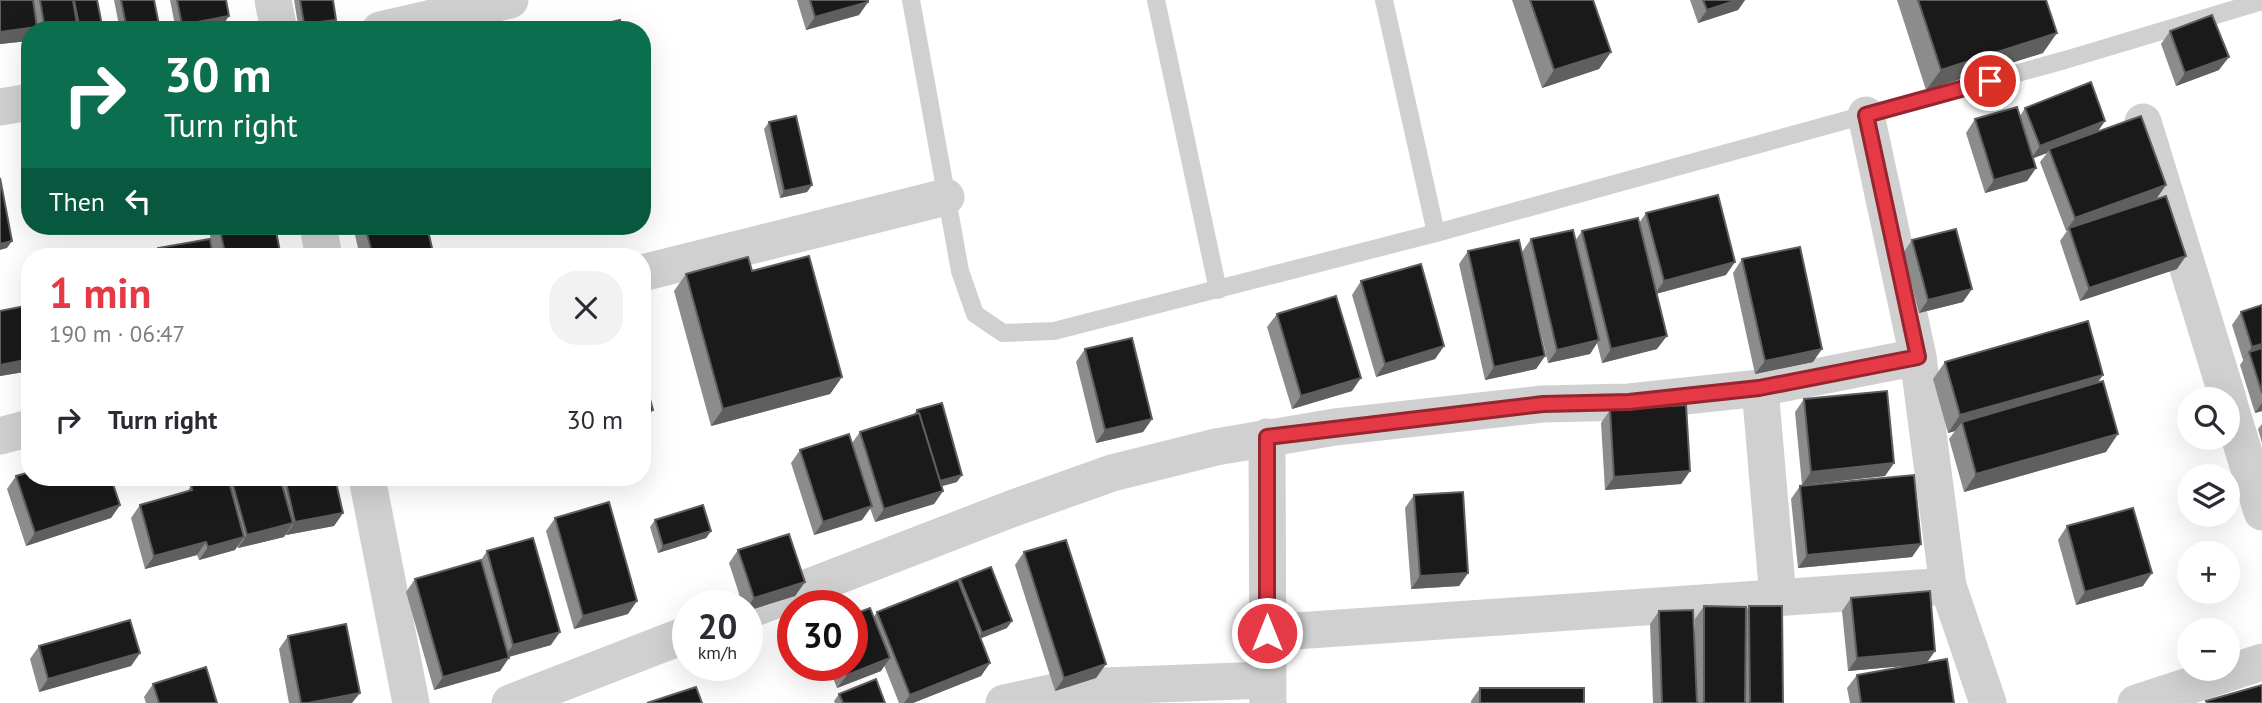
<!DOCTYPE html>
<html lang="en">
<head>
<meta charset="utf-8">
<style>
	body { margin:0; font-family:"PT Sans",sans-serif; background:#f2f2f3; color:#2b2b33; height:100vh; display:flex; flex-direction:column; font-size:26px; white-space:nowrap }
	* { box-sizing:border-box; margin:0 }
	p { font-size:23px; color:#7c7c81 }
	.icon { flex:none; width:38px; height:38px; fill:none; stroke:currentColor; stroke-width:2; stroke-linecap:round; stroke-linejoin:round }
	.map { position:relative; flex:1; overflow:hidden }
	.drawer { position:absolute; left:21px; top:248px; width:630px; height:238px; display:flex; flex-direction:column; background:#fff; border-radius:28px; box-shadow:0 7px 28px #0002 }
	.drawer>* { flex:none }
	.guide { position:absolute; left:21px; top:21px; width:630px; height:214px; border-radius:28px; box-shadow:0 7px 28px #0002; background:#0b6e4f; color:#fff; overflow:hidden }
	.tools { position:absolute; left:2177px; top:387px; display:grid; gap:14px }
	.tools a { display:grid; place-items:center; width:63px; height:63px; border-radius:50%; background:#fff; box-shadow:0 7px 28px #0002; font-size:35px }
	.speed { position:absolute; left:672px; top:590px; display:flex; gap:14px; font-size:35px; font-weight:700; text-align:center }
	.speed>* { display:grid; place-content:center; width:91px; height:91px; border-radius:50%; background:#fff; box-shadow:0 7px 28px #0002; line-height:1 }
	.speed small { font-size:18px; font-weight:400 }
	.speed .limit { border:10px solid #d22; background:#fff; color:#111 }
	.pin { position:absolute; display:grid; place-items:center; width:60px; height:60px; color:#fff; margin:-30px; border:4px solid #fff; border-radius:50%; box-shadow:0 2px 7px #0007 }
	.me { position:absolute; width:77px; margin:-38px; rotate:0deg; stroke-linejoin:round; filter:drop-shadow(0 0 5px #0008) }
	.turn { display:flex; align-items:center; gap:24px; height:147px; padding:0 28px; font-size:32px }
	.turn .icon { width:91px; height:91px; stroke-width:2.5 }
	.turn b { display:block; font-size:49px; line-height:60px }
	.then { display:flex; align-items:center; height:66px; padding:0 28px; background:#0003; gap:14px; font-size:26px }
	.round { display:grid; place-items:center; flex:none; width:74px; height:74px; border-radius:28px; background:#f2f2f3 }
	.overview { display:flex; align-items:center; justify-content:space-between; height:119px; padding:0 28px }
	h1 { font-size:42px; font-weight:800; line-height:52px; color:#e63946 }
	ul { padding:0; list-style:none }
	li { display:flex; align-items:center; gap:21px; height:105px; padding:0 28px }
	li div { flex:1 }
	li b { display:block; font-size:26px }
	li em { font-style:normal }
	.map>svg:first-child { display:block }
	.lines { fill:none; stroke-linecap:round; stroke-linejoin:round }
	.service { stroke:#d0d0d0; stroke-width:18 }
	.minor { stroke:#d0d0d0; stroke-width:37 }
	.wall { fill:#8c8c8c }
	.shaded-wall { fill:#5f5f5f }
	.building { fill:#1a1a1a; stroke:#5f5f5f; stroke-width:2 }
	.route-casing { stroke:#96252e; stroke-width:18 }
	.route { stroke:#e63946; stroke-width:12 }
</style>
</head>
<body>
<div class="map">
<svg width="2262" height="703" viewBox="0 0 2262 703">
	<rect width="100%" height="100%" fill="#fff"/>
	<g class="lines">
		<!-- service -->
		<g class="service">
			<polyline points="911,0 960,271 975,314 1003,333 1054,331 1436,233 2065,60 2262,1"/>
			<polyline points="1156,0 1218,290"/>
			<polyline points="1384,0 1436,233"/>
		</g>
		<!-- minor -->
		<g class="minor">
			<polyline points="273,0 279,30"/>
			<polyline points="380,30 510,0"/>
			<polyline points="0,107 30,102"/>
			<polyline points="1866,115 1918,357 1948,586 1988,703"/>
			<polyline points="2143,122 2228,399"/>
			<polyline points="318,226 324,257"/>
			<polyline points="642,273 946,197"/>
			<polyline points="1760,388 1778,598"/>
			<polyline points="2228,400 2262,512"/>
			<polyline points="0,436 30,428"/>
			<polyline points="1267,437 1268,703"/>
			<polyline points="367,478 411,703"/>
			<polyline points="747,611 1011,509 1112,473 1216,447 1335,427 1543,404 1629,402 1760,388 1918,357"/>
			<polyline points="1267,633 1948,586"/>
			<polyline points="510,703 688,634"/>
			<polyline points="1004,703 1077,687 1267,680"/>
			<polyline points="2136,703 2262,662"/>
		</g>
	</g>
	<!-- wall -->
	<g class="wall">
		<polygon points="0,0 97,0 103,30 30,30 28,41 0,44"/>
		<polygon points="114,0 154,0 160,30 120,30"/>
		<polygon points="170,0 226,0 229,16 224,23 189,30 176,30"/>
		<polygon points="294,0 333,0 331,27 309,30 299,30"/>
		<polygon points="797,0 868,0 868,2 859,15 806,30"/>
		<polygon points="1512,0 1593,0 1611,52 1599,69 1542,88"/>
		<polygon points="1690,0 1745,0 1738,10 1698,23"/>
		<polygon points="1897,0 2046,0 2043,53 1926,90"/>
		<polygon points="2170,31 2219,70 2176,86 2161,44"/>
		<polygon points="2025,108 2105,121 2097,132 2157,198 2122,211 2177,269 2080,301 2060,241 2067,231 2066,231 2040,162 2047,153 2033,158 2036,168 2027,181 1985,193 1966,133 1975,119 2020,116"/>
		<polygon points="769,122 812,185 807,192 780,198 764,129"/>
		<polygon points="1646,213 1726,275 1656,294 1657,349 1602,363 1597,343 1590,354 1548,363 1522,252 1531,239 1575,241 1582,231 1639,223"/>
		<polygon points="212,226 275,226 281,257 214,257 209,230"/>
		<polygon points="353,226 427,226 434,257 360,257"/>
		<polygon points="1912,240 1963,302 1919,313 1903,253"/>
		<polygon points="158,248 213,257 126,257 127,256 154,253"/>
		<polygon points="1468,251 1545,356 1536,369 1485,380 1459,264"/>
		<polygon points="1742,259 1813,362 1755,374 1733,273"/>
		<polygon points="686,274 842,377 830,394 711,426 674,291"/>
		<polygon points="30,276 30,371 0,376 29,305 24,283"/>
		<polygon points="1361,281 1444,346 1435,359 1376,377 1352,295"/>
		<polygon points="2262,305 2262,411 2255,413 2240,365 2244,359 2243,360 2232,325 2241,312"/>
		<polygon points="1277,314 1352,391 1292,409 1267,327"/>
		<polygon points="1085,349 1152,419 1143,432 1096,443 1076,362"/>
		<polygon points="1945,362 2098,383 2106,452 1964,492 1949,439 1955,431 1948,433 1933,379"/>
		<polygon points="1804,399 1894,463 1885,476 1802,485 1795,412"/>
		<polygon points="917,410 957,482 942,486 943,491 934,504 875,522 870,508 862,520 814,535 791,463 800,450 852,443 860,432 914,414"/>
		<polygon points="1610,410 1690,471 1681,484 1605,490 1601,423"/>
		<polygon points="2262,424 2262,443 2258,429"/>
		<polygon points="16,476 120,505 111,518 26,546 7,489"/>
		<polygon points="220,478 335,478 343,513 334,526 286,535 285,534 284,537 238,548 237,546 235,550 199,560 197,555 145,569 131,518 140,505 187,492 191,486"/>
		<polygon points="1800,486 1921,544 1912,557 1798,568 1791,499"/>
		<polygon points="1414,495 1468,573 1459,586 1411,589 1405,508"/>
		<polygon points="555,518 628,614 574,629 546,531"/>
		<polygon points="655,520 711,531 706,538 658,553 650,527"/>
		<polygon points="2067,526 2143,586 2076,605 2058,540"/>
		<polygon points="738,550 805,582 795,596 747,611 747,606 743,606 729,563"/>
		<polygon points="487,551 551,645 509,657 500,671 434,690 406,592 415,579 481,560"/>
		<polygon points="1024,552 1106,664 1096,678 1055,691 1015,565"/>
		<polygon points="960,579 1007,628 980,638 990,663 981,676 913,703 899,703 884,665 881,671 837,688 828,665 852,665 873,618 877,612 958,582"/>
		<polygon points="1851,598 1927,663 1954,703 1850,703 1847,688 1857,675 1914,665 1848,671 1842,611"/>
		<polygon points="1704,606 1746,611 1749,606 1783,703 1653,703 1650,624 1659,611 1695,649 1695,619"/>
		<polygon points="288,636 352,703 289,703 279,649"/>
		<polygon points="39,646 140,653 131,666 39,692 30,659"/>
		<polygon points="153,684 217,703 146,703 144,697"/>
		<polygon points="1480,688 1584,703 1471,703 1471,701"/>
		<polygon points="839,694 885,703 835,703 834,701"/>
	</g>
	<!-- shaded-wall -->
	<g class="shaded-wall">
		<polygon points="1737,0 1745,0 1738,10 1698,23 1707,10"/>
		<polygon points="868,2 859,15 806,30 815,17"/>
		<polygon points="229,16 224,23 189,30 179,30 182,25"/>
		<polygon points="336,20 331,27 300,30 304,24"/>
		<polygon points="37,27 35,30 30,30 30,38 28,41 0,44 0,32"/>
		<polygon points="2057,33 2043,53 1926,90 1941,70"/>
		<polygon points="1611,52 1599,69 1542,88 1554,70"/>
		<polygon points="2229,57 2219,70 2176,86 2185,73"/>
		<polygon points="2105,121 2096,134 2049,149 2047,153 2031,159 2040,146"/>
		<polygon points="2036,168 2027,181 1985,193 1994,180"/>
		<polygon points="812,185 807,192 780,198 784,191"/>
		<polygon points="2166,185 2157,198 2069,230 2069,228 2066,231 2075,218"/>
		<polygon points="12,241 7,248 0,250 0,244"/>
		<polygon points="2186,256 2177,269 2080,301 2089,288"/>
		<polygon points="1735,262 1726,275 1655,294 1664,281"/>
		<polygon points="1972,289 1963,302 1919,313 1928,300"/>
		<polygon points="1667,336 1657,349 1602,363 1611,349"/>
		<polygon points="1599,340 1590,354 1548,363 1557,350"/>
		<polygon points="2262,344 2262,354 2249,352 2244,359 2243,360 2252,347"/>
		<polygon points="1444,346 1435,359 1376,377 1385,364"/>
		<polygon points="1822,349 1813,362 1755,374 1765,361"/>
		<polygon points="1545,356 1536,369 1485,380 1494,367"/>
		<polygon points="30,359 30,371 0,376 0,365"/>
		<polygon points="2103,375 2091,392 1962,422 1955,431 1948,433 1960,415"/>
		<polygon points="842,377 830,394 711,426 723,409"/>
		<polygon points="1361,378 1352,391 1292,409 1301,396"/>
		<polygon points="2262,403 2262,411 2255,413"/>
		<polygon points="653,410 642,424 642,412"/>
		<polygon points="1152,419 1143,432 1096,443 1105,430"/>
		<polygon points="2118,434 2106,452 1964,492 1976,474"/>
		<polygon points="1894,463 1885,476 1802,485 1811,472"/>
		<polygon points="1690,471 1681,484 1605,490 1614,477"/>
		<polygon points="962,475 957,482 931,489 936,482"/>
		<polygon points="943,491 934,504 875,522 884,509"/>
		<polygon points="120,505 111,518 26,546 35,533"/>
		<polygon points="872,506 862,520 814,535 823,522"/>
		<polygon points="343,513 334,526 286,535 295,522"/>
		<polygon points="293,523 284,537 238,548 247,535"/>
		<polygon points="711,531 706,538 658,553 663,546"/>
		<polygon points="244,537 235,550 199,560 208,547"/>
		<polygon points="206,542 197,555 145,569 154,556"/>
		<polygon points="1921,544 1912,557 1798,568 1807,555"/>
		<polygon points="1468,573 1459,586 1411,589 1420,576"/>
		<polygon points="2152,573 2143,586 2076,605 2085,592"/>
		<polygon points="805,582 795,596 747,611 747,608 754,598"/>
		<polygon points="637,601 628,614 574,629 583,616"/>
		<polygon points="1012,621 1007,628 977,640 982,633"/>
		<polygon points="560,632 551,645 504,658 513,645"/>
		<polygon points="1935,651 1926,664 1848,671 1857,658"/>
		<polygon points="140,653 131,666 39,692 48,679"/>
		<polygon points="509,658 500,671 434,690 443,677"/>
		<polygon points="890,658 881,671 837,688 847,675"/>
		<polygon points="990,663 981,676 913,703 904,703 910,695"/>
		<polygon points="1106,664 1096,678 1055,691 1064,678"/>
		<polygon points="360,693 352,703 308,703"/>
	</g>
	<!-- building -->
	<g class="building">
		<polygon points="0,0 33,0 37,27 0,32"/>
		<polygon points="40,0 73,0 78,30 45,30"/>
		<polygon points="74,0 97,0 103,30 80,30"/>
		<polygon points="121,0 154,0 160,30 127,30"/>
		<polygon points="177,0 226,0 229,16 182,25"/>
		<polygon points="300,0 333,0 336,20 304,24"/>
		<polygon points="810,0 868,0 868,2 815,17"/>
		<polygon points="1530,0 1593,0 1611,52 1554,70"/>
		<polygon points="1703,0 1737,0 1707,10"/>
		<polygon points="1918,0 2046,0 2057,33 1941,70"/>
		<polygon points="2212,15 2229,57 2185,73 2170,31"/>
		<polygon points="620,20 622,30 578,30"/>
		<polygon points="2091,82 2105,121 2040,146 2025,108"/>
		<polygon points="2017,107 2036,168 1994,180 1975,119"/>
		<polygon points="796,116 812,185 784,191 769,122"/>
		<polygon points="2141,116 2166,185 2075,218 2049,149"/>
		<polygon points="0,178 12,241 0,244"/>
		<polygon points="1718,195 1735,262 1664,281 1646,213"/>
		<polygon points="2166,196 2186,256 2089,288 2069,228"/>
		<polygon points="1638,218 1667,336 1611,349 1582,231"/>
		<polygon points="219,226 275,226 281,257 226,257"/>
		<polygon points="365,226 427,226 434,257 373,257"/>
		<polygon points="1956,229 1972,289 1928,300 1912,240"/>
		<polygon points="1573,230 1599,340 1557,350 1531,239"/>
		<polygon points="210,239 213,257 159,257 158,248"/>
		<polygon points="1519,240 1545,356 1494,367 1468,251"/>
		<polygon points="1800,247 1822,349 1765,361 1742,259"/>
		<polygon points="154,251 155,257 127,257 127,256"/>
		<polygon points="809,256 842,377 723,409 686,274 748,257 752,271"/>
		<polygon points="1421,264 1444,346 1385,364 1361,281"/>
		<polygon points="1336,296 1361,378 1301,396 1277,314"/>
		<polygon points="30,305 30,359 0,365 0,311"/>
		<polygon points="2262,305 2262,344 2252,347 2241,312"/>
		<polygon points="2088,321 2103,375 1960,415 1945,362"/>
		<polygon points="1132,338 1152,419 1105,430 1085,349"/>
		<polygon points="2262,348 2262,393 2249,352"/>
		<polygon points="642,370 653,410 642,412"/>
		<polygon points="2103,381 2118,434 1976,474 1962,422"/>
		<polygon points="1887,391 1894,463 1811,472 1804,399"/>
		<polygon points="942,403 962,475 940,481 919,413 917,413 917,410"/>
		<polygon points="1686,405 1690,471 1614,477 1610,410"/>
		<polygon points="919,413 943,491 884,509 860,432"/>
		<polygon points="849,434 872,506 823,522 800,450"/>
		<polygon points="30,472 30,478 111,478 120,505 35,533 16,476"/>
		<polygon points="1914,475 1921,544 1807,555 1800,486"/>
		<polygon points="220,478 228,478 244,537 208,547 206,542 154,556 140,505 192,490 191,486"/>
		<polygon points="231,478 280,478 293,523 247,535"/>
		<polygon points="285,478 335,478 343,513 295,522"/>
		<polygon points="1463,492 1468,573 1420,576 1414,495"/>
		<polygon points="609,502 637,601 583,616 555,518"/>
		<polygon points="703,505 711,531 663,546 655,520"/>
		<polygon points="2133,508 2152,573 2085,592 2067,526"/>
		<polygon points="789,534 805,582 754,598 738,550"/>
		<polygon points="533,538 560,632 513,645 487,551"/>
		<polygon points="1066,540 1106,664 1064,678 1024,552"/>
		<polygon points="481,560 509,658 443,677 415,579"/>
		<polygon points="991,567 1012,621 982,633 960,579"/>
		<polygon points="958,580 990,663 910,695 877,612"/>
		<polygon points="1930,591 1935,651 1857,658 1851,598"/>
		<polygon points="1704,606 1746,607 1745,703 1704,703"/>
		<polygon points="1749,606 1782,606 1783,703 1750,703"/>
		<polygon points="870,608 890,658 847,675 843,665 852,665 852,615"/>
		<polygon points="1693,610 1697,703 1662,703 1659,611"/>
		<polygon points="130,620 140,653 48,679 39,646"/>
		<polygon points="346,624 360,693 308,703 301,703 288,636"/>
		<polygon points="1947,659 1954,703 1861,703 1857,675"/>
		<polygon points="206,667 217,703 159,703 153,684"/>
		<polygon points="876,679 885,703 843,703 839,694"/>
		<polygon points="2262,685 2262,703 2207,703 2206,701"/>
		<polygon points="696,687 702,703 647,703"/>
		<rect x="1480" y="688" width="104" height="15"/>
	</g>
	<g class="lines">
		<!-- route casing -->
		<g class="route-casing">
			<polyline id="route" points="1267,633 1267,437 1543,404 1629,402 1759,388 1918,357 1866,115 1990,81"/>
		</g>
		<!-- route -->
		<use href="#route" class="route"/>
	</g>
</svg>
<div class="tools">
<a><svg class="icon" aria-label="search" viewBox="0 0 24 24"><circle cx="10" cy="10" r="6"/><path d="M15 15l6 6"/></svg></a>
<a><svg class="icon" aria-label="layers" viewBox="0 0 24 24"><path d="M12 4l9 5-9 5-9-5zM3 14l9 5 9-5"/></svg></a>
<a>+</a>
<a>−</a>
</div>
<div class="speed"><div>20<small>km/h</small></div><div class="limit">30</div></div>
<div class="pin" style="left:1990px;top:81px;background:#d93025"><svg class="icon" aria-label="arrive" viewBox="0 0 24 24"><path d="M6 21V4h12l-3 4 3 4H6"/></svg></div>
<svg class="me" style="left:1267px;top:633px" viewBox="-20 -20 40 40"><circle r="17" fill="#e63946" stroke="#fff" stroke-width="3"/><path d="M0-11L8 9 0 5-8 9z" fill="#fff"/></svg>
<div class="guide">
<div class="turn"><svg class="icon" aria-label="right" viewBox="0 0 24 24"><path d="M7 20v-9h11M14 6l5 5-5 5"/></svg><div><b>30 m</b>Turn right</div></div>
<div class="then">Then<svg class="icon" aria-label="left" viewBox="0 0 24 24"><path d="M17 20v-9H6M10 6l-5 5 5 5"/></svg></div>
</div>
<section class="drawer">
<div class="overview"><div><h1>1 min</h1><p>190 m · 06:47</p></div><a class="round"><svg class="icon" aria-label="close" viewBox="0 0 24 24"><path d="M6 6l12 12M18 6L6 18"/></svg></a></div>
<ul>
<li><svg class="icon" aria-label="right" viewBox="0 0 24 24"><path d="M7 20v-9h11M14 6l5 5-5 5"/></svg><div><b>Turn right</b></div><em>30 m</em></li>
</ul>
</section>
</div>
</body>
</html>
